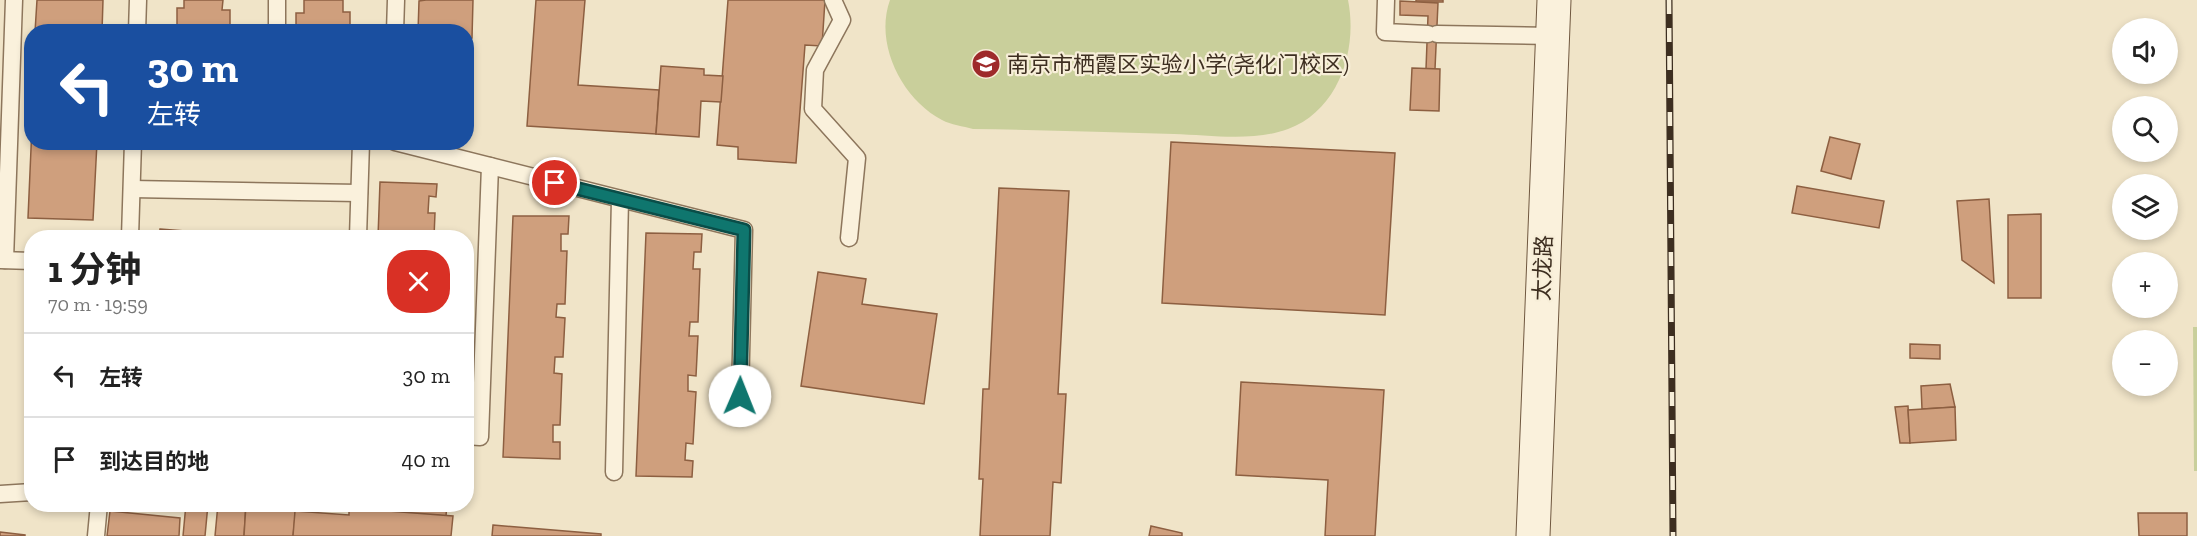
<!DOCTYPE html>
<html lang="zh">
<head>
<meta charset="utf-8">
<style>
	body { margin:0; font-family:"Zilla Slab","Noto Sans SC",serif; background:#f2f2f2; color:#222; height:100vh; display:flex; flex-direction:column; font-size:22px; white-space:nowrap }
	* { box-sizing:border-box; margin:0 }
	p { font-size:20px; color:#767676 }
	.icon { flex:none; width:33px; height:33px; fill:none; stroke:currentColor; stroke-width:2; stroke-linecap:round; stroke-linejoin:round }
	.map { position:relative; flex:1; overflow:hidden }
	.details { position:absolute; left:24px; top:230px; width:450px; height:282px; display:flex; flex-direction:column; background:#fff; border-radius:24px; box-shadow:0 3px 9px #0003 }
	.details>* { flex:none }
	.hud { position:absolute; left:24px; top:24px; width:450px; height:126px; border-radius:24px; box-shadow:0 3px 9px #0003; background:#1a4fa0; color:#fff; overflow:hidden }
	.buttons { position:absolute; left:2112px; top:18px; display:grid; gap:12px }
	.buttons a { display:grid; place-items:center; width:66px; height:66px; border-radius:50%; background:#fff; box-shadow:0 3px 9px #0003; font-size:30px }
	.pin { position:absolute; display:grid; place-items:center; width:51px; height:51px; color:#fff; margin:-26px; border:3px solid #fff; border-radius:50%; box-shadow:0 2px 6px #0007 }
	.me { position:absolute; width:66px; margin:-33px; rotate:1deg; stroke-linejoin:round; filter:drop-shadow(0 0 4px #0008) }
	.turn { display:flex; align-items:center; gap:21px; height:126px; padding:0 24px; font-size:27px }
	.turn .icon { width:78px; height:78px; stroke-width:2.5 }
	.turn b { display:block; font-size:42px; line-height:51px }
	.round { display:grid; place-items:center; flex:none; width:63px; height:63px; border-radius:24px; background:#f2f2f2 }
	.head { display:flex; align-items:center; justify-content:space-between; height:102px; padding:0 24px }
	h1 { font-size:36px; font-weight:700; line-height:45px }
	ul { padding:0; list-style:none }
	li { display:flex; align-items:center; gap:18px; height:84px; padding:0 24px; border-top:2px solid #e0e0e0 }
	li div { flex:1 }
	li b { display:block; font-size:22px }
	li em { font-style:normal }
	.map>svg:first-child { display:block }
	.green { fill:#c9cf9b }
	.building { fill:#cf9f7d; stroke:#8d5f41; stroke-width:1.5 }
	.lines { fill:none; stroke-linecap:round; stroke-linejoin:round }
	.lane-casing { stroke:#8d765c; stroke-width:19 }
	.secondary-casing { stroke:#6f573f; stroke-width:35 }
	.lane { stroke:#faf1dc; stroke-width:16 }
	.secondary { stroke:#faf1dc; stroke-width:33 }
	.rail-casing { stroke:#3d2e20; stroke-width:7 }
	.rail { stroke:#f7eed8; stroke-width:4.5; stroke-dasharray:14; stroke-linecap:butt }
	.route-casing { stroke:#0a4d48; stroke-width:15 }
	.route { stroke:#0f766e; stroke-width:10 }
	.labels { text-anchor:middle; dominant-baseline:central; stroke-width:4.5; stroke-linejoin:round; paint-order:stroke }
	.poi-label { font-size:22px; fill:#3d2e20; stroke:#f7eed8; text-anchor:start }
	.street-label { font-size:22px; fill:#3d2e20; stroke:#f7eed8 }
</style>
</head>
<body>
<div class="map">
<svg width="2197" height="536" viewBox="0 0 2197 536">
	<rect width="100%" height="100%" fill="#f0e4c8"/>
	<!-- green -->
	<g class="green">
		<path d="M890 0H1348C1358 49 1339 110 1288 129 1254 142 1209 135 1174 134 1107 132 1040 130 973 129 963 126 951 125 942 120 902 99 874 44 890 0Z"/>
		<polygon points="2193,327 2197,327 2197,471 2194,471"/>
	</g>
	<!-- building -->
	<g class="building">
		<polygon points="37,0 103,0 102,32 35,32"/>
		<polygon points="184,0 223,0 222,10 230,10 230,32 177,32 177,8 184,8"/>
		<polygon points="304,0 343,0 343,12 350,12 350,32 296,32 296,13 304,13"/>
		<polygon points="426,0 473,0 472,38 466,38 466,32 418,32 419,1"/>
		<polygon points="536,0 585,0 578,85 659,90 656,134 527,126"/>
		<polygon points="728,0 825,0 822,46 805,45 796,163 738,159 738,147 717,145"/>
		<rect x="1416" y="0" width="27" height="2"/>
		<polygon points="1400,1 1438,3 1435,69 1426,69 1428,16 1400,15"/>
		<rect x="466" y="66" width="5" height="21"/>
		<polygon points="661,66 704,69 704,75 723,76 721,102 701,101 699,137 656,134"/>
		<polygon points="1412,68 1440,69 1439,111 1410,110"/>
		<polygon points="466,99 470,99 469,117 466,117"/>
		<polygon points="32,126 32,142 97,142 93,220 28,218"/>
		<polygon points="1830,137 1860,144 1851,179 1821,171"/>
		<polygon points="1171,142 1395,153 1385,315 1162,303"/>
		<polygon points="380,182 437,184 436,197 429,196 428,213 435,213 434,237 378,237"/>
		<polygon points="1797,186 1884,201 1879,228 1792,213"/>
		<polygon points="999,188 1069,191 1058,394 1066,394 1061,483 1053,482 1050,536 980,536 983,479 979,479 983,389 989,389"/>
		<polygon points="1989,199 1994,283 1962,260 1957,201"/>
		<polygon points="2041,214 2041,298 2008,298 2008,215"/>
		<polygon points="513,216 569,216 568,234 561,234 561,251 567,251 565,304 557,304 556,317 565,318 563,357 555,357 554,373 562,374 560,425 553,425 553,442 560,442 560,459 503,457"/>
		<polygon points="160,229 264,237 159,237"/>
		<polygon points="646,233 702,234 701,252 694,252 693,269 700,269 698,322 690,322 689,336 698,336 696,376 688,375 688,391 696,392 693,444 686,443 685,460 693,461 692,477 636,476"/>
		<polygon points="818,272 866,279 862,304 937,314 924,404 801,386"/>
		<polygon points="1910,344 1940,345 1940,359 1910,358"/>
		<polygon points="1241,382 1384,390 1375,536 1325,536 1328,480 1236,475"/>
		<polygon points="1950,384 1955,407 1922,409 1921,386"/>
		<polygon points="1908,406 1910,443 1900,443 1895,407"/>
		<polygon points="1955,407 1956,440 1910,443 1908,410"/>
		<polygon points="186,504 208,504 205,536 183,536"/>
		<polygon points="218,504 246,504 244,536 215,536"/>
		<polygon points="246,504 296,508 293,536 244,536"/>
		<polygon points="361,504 447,504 446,516 360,510"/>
		<polygon points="349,508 453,516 451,536 293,536 295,511 349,515"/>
		<polygon points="110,511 180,518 179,536 107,536"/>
		<polygon points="2138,513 2187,513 2187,536 2139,536"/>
		<polygon points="493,525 601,534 601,536 492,536"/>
		<polygon points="1151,526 1182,533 1182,536 1149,536"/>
		<polygon points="0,532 25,535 25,536 0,536"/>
	</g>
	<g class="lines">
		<!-- lane casing -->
		<g class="lane-casing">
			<g id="lane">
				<polyline points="833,0 842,20 815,70 813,109 857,158 849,238"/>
				<polyline points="1386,0 1385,32 1428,34"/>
				<polyline points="137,32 138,0"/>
				<polyline points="277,32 277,0"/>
				<polyline points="395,32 396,0"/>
				<polyline points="1437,34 1552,36"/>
				<polyline points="395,142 744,230 740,396"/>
				<polyline points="132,189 359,193"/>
				<polyline points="130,237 133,142"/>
				<polyline points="358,237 361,142"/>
				<polyline points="0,260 32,261"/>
				<polyline points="5,260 14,0"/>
				<polyline points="466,436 480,437 490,166"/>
				<polyline points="614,472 620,199"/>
				<polyline points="0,494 32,492"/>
				<polyline points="96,536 99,504"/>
			</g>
		</g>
		<!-- secondary casing -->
		<g class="secondary-casing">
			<polyline id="secondary" points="1533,536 1554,0"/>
		</g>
		<!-- lane -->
		<use href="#lane" class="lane"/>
		<!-- secondary -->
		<use href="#secondary" class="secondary"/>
		<!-- rail casing -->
		<g class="rail-casing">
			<polyline id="rail" points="1669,0 1673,536"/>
		</g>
		<!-- rail -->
		<use href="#rail" class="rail"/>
	</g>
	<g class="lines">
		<!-- route casing -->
		<g class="route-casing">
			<polyline id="route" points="555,183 744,230 740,396"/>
		</g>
		<!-- route -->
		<use href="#route" class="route"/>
	</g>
	<!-- icons -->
	<defs>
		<g id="school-disc" transform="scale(1.5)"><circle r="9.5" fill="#9e2a2b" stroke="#f7eed8"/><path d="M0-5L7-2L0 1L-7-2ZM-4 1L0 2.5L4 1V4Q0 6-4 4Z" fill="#fff"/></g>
	</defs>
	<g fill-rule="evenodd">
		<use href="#school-disc" x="986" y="64"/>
	</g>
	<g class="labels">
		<!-- poi labels -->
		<g class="poi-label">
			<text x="1007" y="64">南京市栖霞区实验小学(尧化门校区)</text>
		</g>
		<!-- street labels -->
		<g class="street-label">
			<text transform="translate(1543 268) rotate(-88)">太龙路</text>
		</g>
	</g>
</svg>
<div class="buttons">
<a><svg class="icon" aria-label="sound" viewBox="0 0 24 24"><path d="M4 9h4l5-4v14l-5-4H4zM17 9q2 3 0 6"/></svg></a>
<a><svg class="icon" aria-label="search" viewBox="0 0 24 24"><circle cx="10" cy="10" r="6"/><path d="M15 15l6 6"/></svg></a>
<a><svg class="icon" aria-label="layers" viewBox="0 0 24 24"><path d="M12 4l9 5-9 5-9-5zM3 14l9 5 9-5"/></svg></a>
<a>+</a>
<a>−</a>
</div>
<div class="pin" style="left:555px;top:183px;background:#d93025"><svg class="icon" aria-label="arrive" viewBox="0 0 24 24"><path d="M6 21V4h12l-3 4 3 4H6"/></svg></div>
<svg class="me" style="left:740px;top:396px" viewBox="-20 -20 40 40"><circle r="19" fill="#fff"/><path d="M0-13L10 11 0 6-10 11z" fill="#0f766e"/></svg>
<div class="hud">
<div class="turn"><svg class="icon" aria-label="left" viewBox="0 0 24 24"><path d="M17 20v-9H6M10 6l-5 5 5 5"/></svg><div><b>30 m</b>左转</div></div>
</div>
<section class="details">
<div class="head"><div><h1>1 分钟</h1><p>70 m · 19:59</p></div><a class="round" style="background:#d93025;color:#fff"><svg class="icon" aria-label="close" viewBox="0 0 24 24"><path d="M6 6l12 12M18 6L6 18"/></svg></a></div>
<ul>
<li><svg class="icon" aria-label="left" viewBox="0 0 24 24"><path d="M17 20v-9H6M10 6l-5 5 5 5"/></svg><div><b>左转</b></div><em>30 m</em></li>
<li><svg class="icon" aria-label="arrive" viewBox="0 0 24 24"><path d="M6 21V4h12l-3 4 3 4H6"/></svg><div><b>到达目的地</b></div><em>40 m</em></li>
</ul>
</section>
</div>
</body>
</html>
